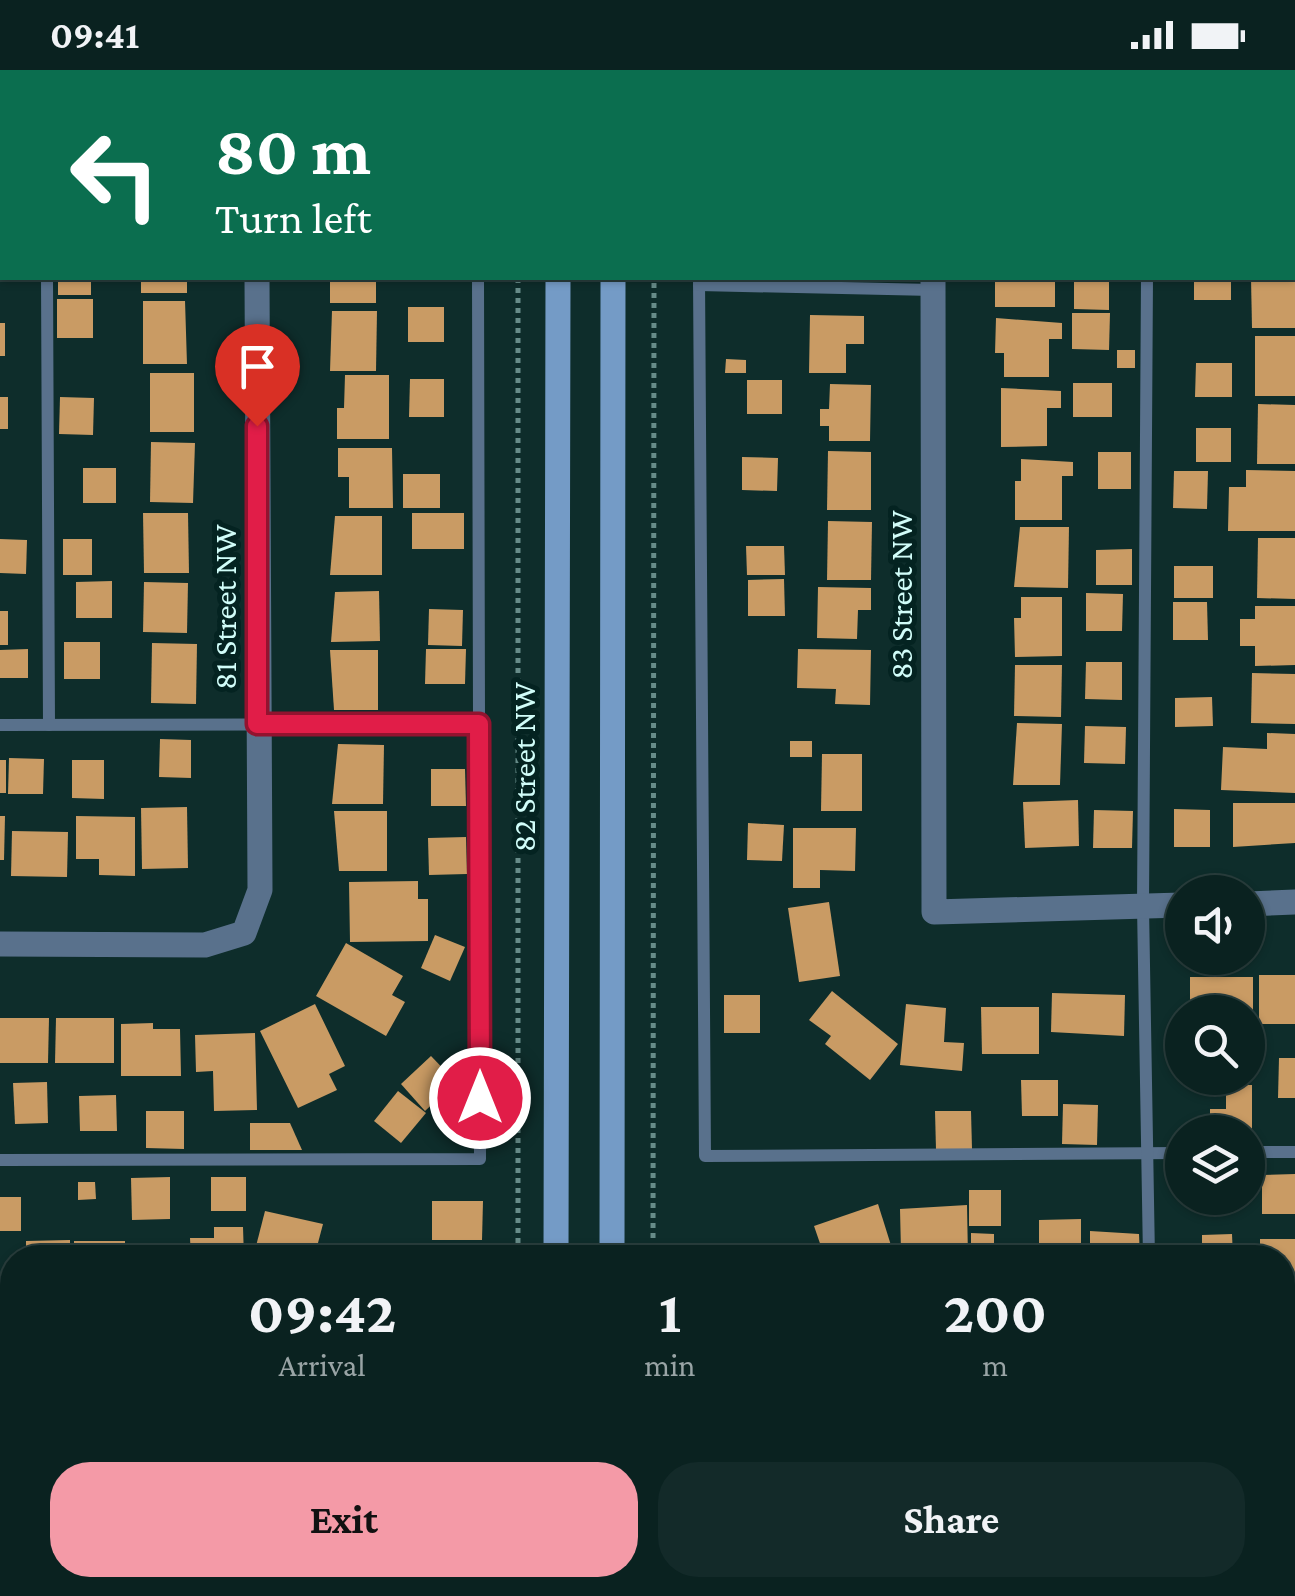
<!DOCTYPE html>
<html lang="en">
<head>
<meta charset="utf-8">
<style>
	body { margin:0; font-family:"Crimson Pro",serif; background:#132a29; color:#f1f3f6; height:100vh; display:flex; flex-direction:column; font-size:38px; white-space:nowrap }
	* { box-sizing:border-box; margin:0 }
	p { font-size:32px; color:#99a4a5 }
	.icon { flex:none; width:55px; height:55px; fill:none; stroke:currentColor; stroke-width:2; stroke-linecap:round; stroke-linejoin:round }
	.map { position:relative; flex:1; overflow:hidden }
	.side { position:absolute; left:0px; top:1175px; width:1295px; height:352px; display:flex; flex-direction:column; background:#0a2220; border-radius:40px 40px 0 0; box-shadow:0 2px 8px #0004,0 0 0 2px #2a3f3e }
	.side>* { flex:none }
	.banner { position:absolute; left:0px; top:0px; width:1295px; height:210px; box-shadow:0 2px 8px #0004,0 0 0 2px #2a3f3e; background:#0b6e4f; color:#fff; overflow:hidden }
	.controls { position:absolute; left:1165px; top:805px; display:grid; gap:20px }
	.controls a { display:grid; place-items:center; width:100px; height:100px; border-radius:50%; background:#0a2220; box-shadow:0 2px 8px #0004,0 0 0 2px #2a3f3e; font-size:50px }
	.pin { position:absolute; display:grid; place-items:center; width:85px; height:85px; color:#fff; margin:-102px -42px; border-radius:50% 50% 50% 0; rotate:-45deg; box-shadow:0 0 10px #0007 }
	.pin .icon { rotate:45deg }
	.me { position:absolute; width:110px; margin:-55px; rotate:0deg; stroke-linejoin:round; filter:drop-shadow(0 0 8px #0008) }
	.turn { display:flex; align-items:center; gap:35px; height:210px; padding:0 50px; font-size:45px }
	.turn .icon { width:130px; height:130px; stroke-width:2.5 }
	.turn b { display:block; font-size:70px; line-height:85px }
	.eta { display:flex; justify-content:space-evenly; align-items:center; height:170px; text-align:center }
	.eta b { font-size:60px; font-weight:700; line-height:70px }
	.action { display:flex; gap:20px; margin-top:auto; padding:20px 50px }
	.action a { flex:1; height:115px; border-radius:40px; background:#f49aa7; color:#111; font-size:40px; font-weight:700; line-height:115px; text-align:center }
	.action a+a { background:#132a29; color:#f1f3f6 }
	.status { display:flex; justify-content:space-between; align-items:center; height:70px; padding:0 50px; background:#0a2220; direction:ltr }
	.status svg { height:28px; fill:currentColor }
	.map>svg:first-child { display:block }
	.building { fill:#c99b64 }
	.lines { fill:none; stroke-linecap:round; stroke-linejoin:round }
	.path { stroke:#678c89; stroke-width:5; stroke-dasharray:5 5; stroke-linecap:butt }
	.service { stroke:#59718c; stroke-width:12 }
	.minor { stroke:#59718c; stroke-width:25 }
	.secondary { stroke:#749bc6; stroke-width:25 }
	.route-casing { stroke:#92132f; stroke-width:25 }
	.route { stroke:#e11d48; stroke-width:18 }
	.labels { text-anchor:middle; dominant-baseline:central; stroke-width:10; stroke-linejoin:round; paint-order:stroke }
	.street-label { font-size:32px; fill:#d1fdf9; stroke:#042321 }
</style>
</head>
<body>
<div class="status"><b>09:41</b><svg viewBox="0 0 49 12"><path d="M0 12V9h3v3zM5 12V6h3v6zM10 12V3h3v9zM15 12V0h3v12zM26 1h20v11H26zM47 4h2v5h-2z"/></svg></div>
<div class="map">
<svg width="1295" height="1526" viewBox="0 0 1295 1526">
	<rect width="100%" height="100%" fill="#0e2d2b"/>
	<!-- building -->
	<g class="building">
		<rect x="58" y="208" width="33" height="17"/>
		<rect x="141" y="208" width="46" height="15"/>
		<rect x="330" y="208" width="46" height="25"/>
		<rect x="995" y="208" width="60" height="29"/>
		<polygon points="1074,208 1109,208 1109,240 1074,239"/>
		<rect x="1194" y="208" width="37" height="22"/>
		<polygon points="1251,208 1295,208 1295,258 1252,258"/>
		<rect x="57" y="229" width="36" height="39"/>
		<polygon points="143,231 185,231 187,294 143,294"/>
		<rect x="408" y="237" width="36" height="35"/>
		<polygon points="332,241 377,241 376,301 330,301"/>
		<polygon points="1072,243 1110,243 1109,280 1072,279"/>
		<polygon points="810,245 864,246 864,274 846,274 846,303 809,303"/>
		<polygon points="996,248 1062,253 1062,269 1049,269 1049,307 1004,307 1004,283 995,283"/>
		<rect x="0" y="253" width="5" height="33"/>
		<rect x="1255" y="266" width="40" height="60"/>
		<rect x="1117" y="280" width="18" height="18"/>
		<polygon points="726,289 746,290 746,303 725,303"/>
		<polygon points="1196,293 1232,293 1232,327 1195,327"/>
		<rect x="150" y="303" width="44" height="59"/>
		<polygon points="345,305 389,305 389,369 337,369 337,338 344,338"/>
		<polygon points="410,309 444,309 444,347 409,347"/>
		<rect x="747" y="310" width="35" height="34"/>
		<rect x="1073" y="313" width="39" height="34"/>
		<polygon points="830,314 871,315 870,371 829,371 829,356 820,356 820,339 829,339"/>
		<polygon points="1001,318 1061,321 1061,338 1047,338 1047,376 1001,377"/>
		<rect x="0" y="327" width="8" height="32"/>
		<polygon points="60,327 94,328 93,365 59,364"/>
		<polygon points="1258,334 1295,335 1295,394 1257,394"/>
		<rect x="1196" y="358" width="35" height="34"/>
		<polygon points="151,372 195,373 193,433 150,432"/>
		<polygon points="338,378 392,378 393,438 349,438 349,407 338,407"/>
		<polygon points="828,381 871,382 871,440 827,440"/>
		<rect x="1098" y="382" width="33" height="37"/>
		<polygon points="742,387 778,388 777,421 742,420"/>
		<polygon points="1021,389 1073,392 1073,406 1062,406 1062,450 1015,450 1015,411 1021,411"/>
		<rect x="83" y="398" width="33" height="35"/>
		<polygon points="1246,400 1295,401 1295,461 1228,461 1229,417 1246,417"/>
		<polygon points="1174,401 1208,401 1207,439 1173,438"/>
		<rect x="403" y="404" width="37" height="34"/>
		<polygon points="143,443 188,443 189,503 144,503"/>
		<rect x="412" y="443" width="52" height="36"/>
		<polygon points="335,446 382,446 382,505 330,505"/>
		<polygon points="828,451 872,452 871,510 827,510"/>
		<polygon points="1020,457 1069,457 1068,518 1014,517"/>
		<polygon points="1258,468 1295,468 1295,529 1257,528"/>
		<polygon points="0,469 27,470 26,504 0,503"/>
		<rect x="63" y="469" width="29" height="36"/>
		<polygon points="746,476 784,476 785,505 747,505"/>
		<polygon points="1132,479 1132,515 1096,515 1096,480"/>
		<rect x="1174" y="496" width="39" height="32"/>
		<polygon points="784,509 785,546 748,546 748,510"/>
		<polygon points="112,511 112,548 76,548 76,512"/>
		<polygon points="144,512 188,513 187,563 143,562"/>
		<polygon points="818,517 871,518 871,540 858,540 857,569 817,568"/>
		<polygon points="379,521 380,571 331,572 335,522"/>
		<polygon points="1086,523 1123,524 1122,561 1086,561"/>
		<polygon points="1021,527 1062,527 1062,586 1015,587 1014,548 1021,548"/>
		<polygon points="1173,532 1207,532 1208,570 1173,570"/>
		<polygon points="1255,536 1295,536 1295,595 1255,596 1255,576 1240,576 1240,549 1255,549"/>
		<polygon points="429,539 463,540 462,576 428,575"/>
		<rect x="0" y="541" width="8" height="34"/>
		<rect x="64" y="572" width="36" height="37"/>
		<polygon points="152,573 197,574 196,634 151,633"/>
		<polygon points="28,579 28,608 0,608 0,580"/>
		<polygon points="426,579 466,579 465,614 425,614"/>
		<polygon points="798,579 871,580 870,635 835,634 836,619 797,618"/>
		<polygon points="330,580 378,580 378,640 334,640"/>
		<polygon points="1086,592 1122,592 1122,630 1085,629"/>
		<polygon points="1015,595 1062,595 1061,647 1014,646"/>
		<polygon points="1252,603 1295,604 1295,654 1251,653"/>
		<polygon points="1212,627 1213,656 1175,657 1175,628"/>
		<polygon points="1017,653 1062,654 1060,715 1013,715"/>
		<polygon points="1085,656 1126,657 1125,694 1084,693"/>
		<polygon points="1267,663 1295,664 1295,723 1221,720 1223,677 1267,679"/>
		<polygon points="160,669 191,670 191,708 159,707"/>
		<rect x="790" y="671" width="22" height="16"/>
		<polygon points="338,674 384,675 383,734 332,734"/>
		<polygon points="822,684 862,684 862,741 821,741"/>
		<polygon points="9,688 44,689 43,724 8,724"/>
		<rect x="0" y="690" width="6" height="33"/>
		<polygon points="72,690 104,690 104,729 72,728"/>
		<polygon points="431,699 465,699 466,736 431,736"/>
		<polygon points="1078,730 1079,776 1025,778 1023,732"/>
		<polygon points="1233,733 1295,733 1295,773 1233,777"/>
		<polygon points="187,737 188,798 142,799 141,738"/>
		<polygon points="1174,739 1210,740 1210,777 1174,777"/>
		<polygon points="1094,740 1133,741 1132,778 1093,778"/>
		<polygon points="334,741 387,741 387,801 339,801"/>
		<polygon points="0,746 5,746 4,790 0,790"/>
		<polygon points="76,746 135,747 135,806 99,805 99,789 76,789"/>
		<polygon points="748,753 784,755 782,791 747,790"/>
		<polygon points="793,758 856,758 855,801 820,800 820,818 793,818"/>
		<polygon points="12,761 68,762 67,807 11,806"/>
		<polygon points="466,767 467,804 429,805 428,768"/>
		<polygon points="418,811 418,829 428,829 428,871 350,872 349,812"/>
		<polygon points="829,832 840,906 799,912 788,838"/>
		<polygon points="435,865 465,877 450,911 421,898"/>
		<polygon points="346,873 403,906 392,925 405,932 386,966 316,926"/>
		<rect x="1259" y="905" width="36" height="49"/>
		<polygon points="1190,907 1253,907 1253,948 1248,948 1248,942 1190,942"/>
		<polygon points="832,921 898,974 870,1010 825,974 831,966 809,950"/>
		<polygon points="1052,923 1125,925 1124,966 1051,962"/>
		<rect x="724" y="925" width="36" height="38"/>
		<polygon points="315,934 345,996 329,1004 337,1020 298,1038 260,961"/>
		<polygon points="906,934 946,938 944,972 964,973 962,1001 900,995"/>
		<polygon points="981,937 1039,937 1039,984 982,984"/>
		<polygon points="0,948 49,948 48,993 0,993"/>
		<polygon points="56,948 114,948 114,993 55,993"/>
		<polygon points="153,953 153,959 180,959 181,1006 121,1006 121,954"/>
		<polygon points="255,963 257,1040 214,1041 213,1001 196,1002 195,965"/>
		<polygon points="431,986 456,1012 425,1041 401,1014"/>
		<polygon points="1279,988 1295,988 1295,1028 1278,1028"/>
		<polygon points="1021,1010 1058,1010 1058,1046 1022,1046"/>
		<polygon points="47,1012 48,1053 15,1054 13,1013"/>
		<polygon points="1226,1015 1252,1015 1252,1073 1248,1073 1248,1062 1210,1062 1210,1039 1226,1039"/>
		<polygon points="398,1021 426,1043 401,1073 374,1051"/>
		<polygon points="116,1025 117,1061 80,1061 79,1026"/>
		<polygon points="1063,1034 1098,1035 1097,1075 1062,1074"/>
		<polygon points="146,1041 184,1041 184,1079 146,1078"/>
		<polygon points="935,1041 971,1041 972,1079 936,1080"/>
		<polygon points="250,1053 290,1053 302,1080 250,1080"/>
		<polygon points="1295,1104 1295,1144 1262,1144 1262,1105"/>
		<polygon points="170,1107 170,1149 132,1150 131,1108"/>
		<rect x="211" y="1107" width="35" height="34"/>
		<polygon points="78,1112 95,1112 96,1129 78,1130"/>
		<rect x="969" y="1120" width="32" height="36"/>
		<rect x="0" y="1127" width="21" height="34"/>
		<rect x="1198" y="1128" width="37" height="14"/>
		<polygon points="432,1131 483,1131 482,1170 432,1170"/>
		<polygon points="878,1134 895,1188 825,1188 814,1156"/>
		<polygon points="967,1135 968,1188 924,1188 924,1182 901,1182 900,1139"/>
		<polygon points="265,1141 323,1154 314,1188 253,1188"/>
		<polygon points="1081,1149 1081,1188 1030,1188 1030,1178 1039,1178 1039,1150"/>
		<polygon points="214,1157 243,1157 244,1188 191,1188 190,1168 214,1168"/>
		<polygon points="1090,1161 1139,1164 1140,1188 1090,1188"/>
		<polygon points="971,1163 994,1164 994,1178 1021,1178 1021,1188 971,1188"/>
		<polygon points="1232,1164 1233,1188 1202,1188 1202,1165"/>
		<polygon points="1260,1169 1295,1169 1295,1224 1282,1224 1282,1188 1260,1188"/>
		<polygon points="70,1170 70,1188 26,1188 26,1171"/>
		<rect x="74" y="1171" width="51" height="17"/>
		<polygon points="775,1174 802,1188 768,1188"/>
		<rect x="0" y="1209" width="12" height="47"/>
		<polygon points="1282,1349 1286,1368 1295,1368 1295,1427 1282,1427"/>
		<polygon points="0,1382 4,1382 3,1411 0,1411"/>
		<rect x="334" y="1515" width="77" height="11"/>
		<polygon points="450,1515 491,1515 490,1526 449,1526"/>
		<polygon points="1031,1515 1068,1515 1069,1526 1031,1526"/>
		<rect x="1072" y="1515" width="39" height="11"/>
	</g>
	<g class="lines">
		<!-- path -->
		<g class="path">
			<polyline points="516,2 516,0"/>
			<polyline points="654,2 654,0"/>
			<polyline points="518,208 518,1188"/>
			<polyline points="653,1188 654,208"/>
			<polyline points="651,1515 651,1526"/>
		</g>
		<!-- service -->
		<g class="service">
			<polyline points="46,0 46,2"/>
			<polyline points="477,0 477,2"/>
			<polyline points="697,0 697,2"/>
			<polyline points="1149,2 1149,0"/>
			<polyline points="47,208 49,655"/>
			<polyline points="699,208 705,1086 1182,1083"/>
			<polyline points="1147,208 1143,836 1149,1188"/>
			<polyline points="699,215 933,220"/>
			<polyline points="0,655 479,654"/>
			<polyline points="1248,1082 1295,1082"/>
			<polyline points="0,1090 480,1089 478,208"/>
		</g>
		<!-- minor -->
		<g class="minor">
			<polyline points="257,0 257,2"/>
			<polyline points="932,0 932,2"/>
			<polyline points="933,208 934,842 1182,835"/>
			<polyline points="1248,834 1295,832"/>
			<polyline points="0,874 205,875 244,863 260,820 257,208"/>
			<polyline points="1282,1275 1295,1275"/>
			<polyline points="0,1315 12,1315"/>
			<polyline points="266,1526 266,1515"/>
			<polyline points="878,1526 879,1515"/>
		</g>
		<!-- secondary -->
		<g class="secondary">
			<polyline points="558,2 558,0"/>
			<polyline points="614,2 614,0"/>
			<polyline points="556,1188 558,208"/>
			<polyline points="612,1188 613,208"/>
			<polyline points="530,1526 530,1515"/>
			<polyline points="555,1526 555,1515"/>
			<polyline points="612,1526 612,1515"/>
		</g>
	</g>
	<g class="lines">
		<!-- route casing -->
		<g class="route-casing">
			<polyline id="route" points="257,356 257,654 479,654 480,1028"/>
		</g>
		<!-- route -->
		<use href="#route" class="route"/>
	</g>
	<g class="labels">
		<!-- street labels -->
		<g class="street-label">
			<text transform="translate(901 525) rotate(-90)">83 Street NW</text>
			<text transform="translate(225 537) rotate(-90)">81 Street NW</text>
			<text transform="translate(524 697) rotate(-90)">82 Street NW</text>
		</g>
	</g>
</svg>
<div class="controls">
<a><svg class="icon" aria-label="sound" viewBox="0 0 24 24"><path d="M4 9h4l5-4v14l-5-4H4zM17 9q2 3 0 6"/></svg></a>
<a><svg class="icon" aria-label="search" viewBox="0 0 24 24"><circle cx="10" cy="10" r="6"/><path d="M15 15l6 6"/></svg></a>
<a><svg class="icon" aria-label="layers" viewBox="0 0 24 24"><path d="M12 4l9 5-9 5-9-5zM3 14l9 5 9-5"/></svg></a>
</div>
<div class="pin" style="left:257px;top:356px;background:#d93025"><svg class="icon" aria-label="arrive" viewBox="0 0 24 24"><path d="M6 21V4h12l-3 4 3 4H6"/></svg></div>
<svg class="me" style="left:480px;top:1028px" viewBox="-20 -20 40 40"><circle r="17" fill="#e11d48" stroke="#fff" stroke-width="3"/><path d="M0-11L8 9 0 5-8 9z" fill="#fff"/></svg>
<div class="banner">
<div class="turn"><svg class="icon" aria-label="left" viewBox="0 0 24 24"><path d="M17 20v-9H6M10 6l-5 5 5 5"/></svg><div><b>80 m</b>Turn left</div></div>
</div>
<section class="side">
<div class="eta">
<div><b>09:42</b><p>Arrival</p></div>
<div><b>1</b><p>min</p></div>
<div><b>200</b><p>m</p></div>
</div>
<div class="action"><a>Exit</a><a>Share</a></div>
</section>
</div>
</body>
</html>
